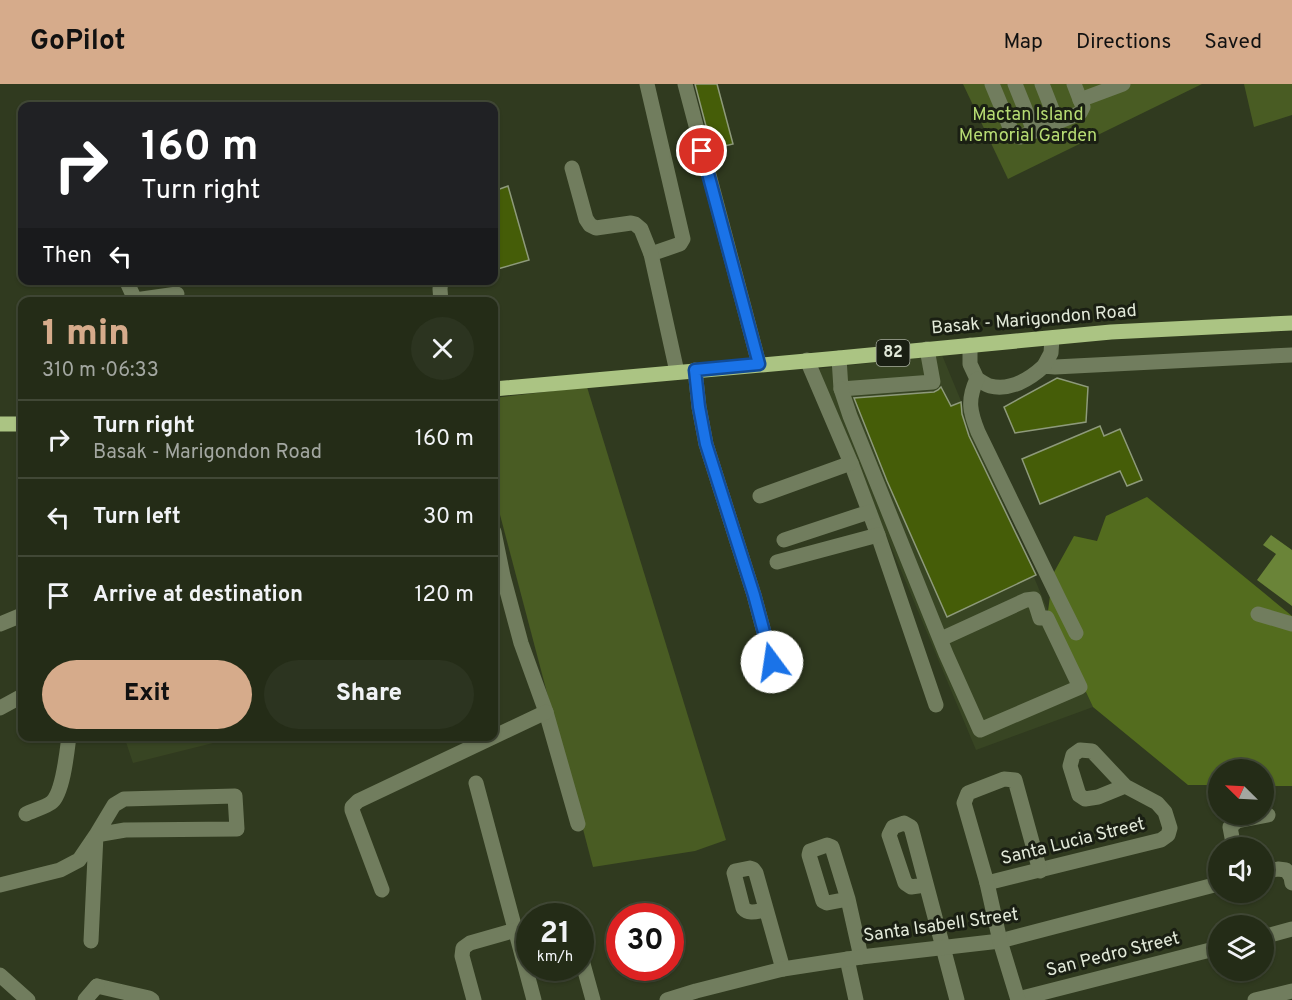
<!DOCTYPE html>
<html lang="en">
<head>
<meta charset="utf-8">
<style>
	body { margin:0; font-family:Overpass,sans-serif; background:#2c3420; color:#f1f3f6; height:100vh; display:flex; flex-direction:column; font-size:22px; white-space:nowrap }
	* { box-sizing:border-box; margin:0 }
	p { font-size:20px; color:#a3a7a1 }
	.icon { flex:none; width:33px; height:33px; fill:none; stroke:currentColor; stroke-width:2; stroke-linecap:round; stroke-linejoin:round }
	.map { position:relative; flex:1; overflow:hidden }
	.side { position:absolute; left:18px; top:213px; width:480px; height:444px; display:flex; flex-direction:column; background:#242c17; border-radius:12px; box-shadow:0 2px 4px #0004,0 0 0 2px #414836 }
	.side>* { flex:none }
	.top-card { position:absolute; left:18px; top:18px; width:480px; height:183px; border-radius:12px; box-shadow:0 2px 4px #0004,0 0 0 2px #414836; background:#202124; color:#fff; overflow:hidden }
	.needle { width:39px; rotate:294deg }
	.tools { position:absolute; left:1208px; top:675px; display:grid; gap:12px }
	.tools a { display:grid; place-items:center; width:66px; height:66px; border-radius:50%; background:#242c17; box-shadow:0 2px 4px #0004,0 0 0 2px #414836; font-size:30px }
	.speed { position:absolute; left:516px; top:819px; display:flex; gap:12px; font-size:30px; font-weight:700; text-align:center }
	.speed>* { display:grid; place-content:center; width:78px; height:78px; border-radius:50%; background:#242c17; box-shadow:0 2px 4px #0004,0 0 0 2px #414836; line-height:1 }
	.speed small { font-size:15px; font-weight:400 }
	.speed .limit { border:9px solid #d22; background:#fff; color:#111 }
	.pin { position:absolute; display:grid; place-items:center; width:51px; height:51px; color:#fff; margin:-26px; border:3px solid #fff; border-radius:50%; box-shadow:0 2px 6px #0007 }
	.me { position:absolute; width:66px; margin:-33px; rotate:346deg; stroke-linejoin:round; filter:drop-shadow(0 0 4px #0008) }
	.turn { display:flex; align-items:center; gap:21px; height:126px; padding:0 24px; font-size:27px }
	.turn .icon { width:78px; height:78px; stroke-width:2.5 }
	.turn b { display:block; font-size:42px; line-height:51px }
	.then { display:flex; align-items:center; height:57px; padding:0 24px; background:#0003; gap:12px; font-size:22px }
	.round { display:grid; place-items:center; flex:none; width:63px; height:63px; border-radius:32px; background:#2c3420 }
	.summary { display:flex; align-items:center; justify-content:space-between; height:102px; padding:0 24px }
	h1 { font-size:36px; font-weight:800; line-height:45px; color:#d6ab8b }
	.button { display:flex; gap:12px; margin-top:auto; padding:12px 24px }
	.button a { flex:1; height:69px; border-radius:36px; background:#d6ab8b; color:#111; font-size:24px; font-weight:800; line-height:69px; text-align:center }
	.button a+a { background:#2c3420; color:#f1f3f6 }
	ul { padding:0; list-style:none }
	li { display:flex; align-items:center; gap:18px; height:78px; padding:0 24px; border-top:2px solid #414836 }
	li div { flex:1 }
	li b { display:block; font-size:22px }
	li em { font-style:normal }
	header { display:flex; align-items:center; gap:36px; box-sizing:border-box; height:84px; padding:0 30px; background:#d6ab8b; color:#111 }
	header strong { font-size:28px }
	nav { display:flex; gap:33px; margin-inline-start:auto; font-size:21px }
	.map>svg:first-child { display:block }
	.built { fill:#384523 }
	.green { fill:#495c23 }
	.forest { fill:#536c1e }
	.water { fill:#6a8438 }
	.building { fill:#455d08; stroke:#8e9a7b; stroke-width:1.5 }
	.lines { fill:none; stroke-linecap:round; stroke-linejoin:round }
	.minor { stroke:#717d5e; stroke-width:15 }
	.major { stroke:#abc483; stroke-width:15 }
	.route-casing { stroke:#114b97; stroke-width:15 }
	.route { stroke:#1a73e8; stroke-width:10 }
	.labels { text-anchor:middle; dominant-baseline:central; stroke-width:6; stroke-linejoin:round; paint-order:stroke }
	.shield { fill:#1a1f13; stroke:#a6ac9e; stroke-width:1.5 }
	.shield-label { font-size:16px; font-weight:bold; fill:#e2e9d9 }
	.park-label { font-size:18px; fill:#b6db73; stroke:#1a1f13 }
	.street-label { font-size:18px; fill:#e2e9d9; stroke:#1a1f13 }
</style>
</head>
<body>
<header>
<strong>GoPilot</strong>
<nav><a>Map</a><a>Directions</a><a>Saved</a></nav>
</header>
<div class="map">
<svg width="1292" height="916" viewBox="0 0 1292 916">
	<rect width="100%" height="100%" fill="#303a1f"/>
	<!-- built -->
	<g class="built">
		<polygon points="942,271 1048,527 1093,623 976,666 817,285"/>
		<polygon points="124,652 237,652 237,653 133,679"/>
	</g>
	<!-- green -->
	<g class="green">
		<polygon points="963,0 1202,0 1008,95"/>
		<polygon points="1244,0 1292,0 1292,31 1254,43"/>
		<polygon points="587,303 726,756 695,767 593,783 494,408 494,314"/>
	</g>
	<!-- forest -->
	<polygon class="forest" points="1147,413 1292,532 1292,702 1263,702 1263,686 1218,686 1218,701 1188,701 1093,623 1048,527 1053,490 1074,452 1097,457 1106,432"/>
	<!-- water -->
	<polygon class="water" points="1271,451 1292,466 1292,522 1257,496 1276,470 1263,461"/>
	<!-- building -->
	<g class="building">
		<polygon points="695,0 717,0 733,60 712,65"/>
		<polygon points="508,102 529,176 494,186 494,107"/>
		<polygon points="1057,294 1088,303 1086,338 1015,349 1004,323"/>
		<polygon points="941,303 951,322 961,318 962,330 969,352 1036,491 947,533 887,397 854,314 934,308 938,306"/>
		<polygon points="1100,342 1104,352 1120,345 1142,396 1127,402 1120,387 1040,420 1022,375"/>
	</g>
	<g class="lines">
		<!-- minor -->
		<g class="minor">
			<polyline points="647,0 683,155 680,160 651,170"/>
			<polyline points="685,0 759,280"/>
			<polyline points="992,0 1012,48 1016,52 1020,53 1080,29 1083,23 1074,0"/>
			<polyline points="1015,0 1034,47"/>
			<polyline points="1042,0 1057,38"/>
			<polyline points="1080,16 1123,0"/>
			<polyline points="572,84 586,135 590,141 596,144 631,139 635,140 641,145 651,170 677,288"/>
			<polyline points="126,196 136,218"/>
			<polyline points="441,196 440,205 441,218"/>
			<polyline points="135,216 177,210"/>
			<path d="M970 261V280L977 295C981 297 986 301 990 302 1010 307 1030 295 1044 282L1055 283 1292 271"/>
			<polyline points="839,274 841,305 933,298 927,265"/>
			<polyline points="807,276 851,379 878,451 936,621"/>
			<polyline points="1044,282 1051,269 1052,254"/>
			<polyline points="695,286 699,323 706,360 754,511 772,578"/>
			<path d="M977 295C967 316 970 328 978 348L1059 515 1076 549"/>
			<polyline points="841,305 850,332 946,570 980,646 1080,603 1047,534 1040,534 1034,515 1026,516 941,555"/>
			<polyline points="760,412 851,379"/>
			<polyline points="494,448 503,492 521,559 546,628 578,740"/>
			<polyline points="784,456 869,428"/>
			<polyline points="777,478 878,451"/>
			<polyline points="1258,530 1292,540"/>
			<polyline points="0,540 22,531"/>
			<polyline points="0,624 22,612"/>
			<polyline points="476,699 534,916"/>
			<path d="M26 730C32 727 48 722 52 718 63 708 67 668 69 652"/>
			<polyline points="1234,764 1230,743 1237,737 1268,731"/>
			<polyline points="1263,788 1278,785 1286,786 1291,793 1292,799"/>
			<polyline points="987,799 1161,756 1168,751 1170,744 1165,728 1157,719 1125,702 1092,667 1080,666 1073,671 1070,682 1079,711 1085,715 1098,713 1125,702"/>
			<polyline points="0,801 60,786 79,776 96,751 125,746 237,745 235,712 124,715 114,721 96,751 91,857"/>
			<polyline points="925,801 911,803 905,799 889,751 893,743 904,739 911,743 957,916"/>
			<polyline points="382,806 352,726 352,723 358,717 546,628"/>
			<polyline points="848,815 827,819 823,817 809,771 810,767 827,761 832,763 848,815 861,873"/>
			<path d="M765 826C758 827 749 831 743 824L734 789 735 787 750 784 753 785 756 789 783 885"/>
			<polyline points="562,832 569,832"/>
			<polyline points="1263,853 1292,845"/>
			<polyline points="580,869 593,916"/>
			<polyline points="847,875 856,916"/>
			<polyline points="0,891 28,916"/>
			<polyline points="97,902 149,914 152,916"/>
			<polyline points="1018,915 1218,864"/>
			<polyline points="85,916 97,902"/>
			<polyline points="474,916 462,872 463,864 470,859 530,842"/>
			<polyline points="667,916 696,907 783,885 861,873 1000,857 1218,800"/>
			<polyline points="1018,916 1000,857 987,799 964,719 968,709 1004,695 1015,696 1040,787"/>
			<polyline points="1255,916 1292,907"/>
		</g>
		<!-- major -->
		<g class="major">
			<polyline points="494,305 839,274 1111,248 1292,239"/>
			<polyline points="0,340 22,340"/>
		</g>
	</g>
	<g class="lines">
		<!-- route casing -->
		<g class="route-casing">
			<polyline id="route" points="702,67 759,280 695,286 699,323 706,360 754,511 772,578"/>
		</g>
		<!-- route -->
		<use href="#route" class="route"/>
	</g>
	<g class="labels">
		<!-- shield labels -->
		<rect class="shield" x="876.5" y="256" width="33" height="26" rx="4.5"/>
		<g class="shield-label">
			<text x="893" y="269">82</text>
		</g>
		<!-- park labels -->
		<g class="park-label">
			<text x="1028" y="31">Mactan Island<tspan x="1028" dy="21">Memorial Garden</tspan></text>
		</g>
		<!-- street labels -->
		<g class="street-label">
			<text transform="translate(1034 236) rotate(-5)">Basak - Marigondon Road</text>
			<text transform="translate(1073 758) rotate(-14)">Santa Lucia Street</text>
			<text transform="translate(941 842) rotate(-8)">Santa Isabell Street</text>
			<text transform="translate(1113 871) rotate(-14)">San Pedro Street</text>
		</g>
	</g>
</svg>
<div class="tools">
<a><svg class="needle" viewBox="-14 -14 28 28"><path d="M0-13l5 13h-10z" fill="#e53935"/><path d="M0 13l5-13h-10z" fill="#a3a7a1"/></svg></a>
<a><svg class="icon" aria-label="sound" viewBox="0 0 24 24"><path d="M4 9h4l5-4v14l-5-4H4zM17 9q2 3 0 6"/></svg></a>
<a><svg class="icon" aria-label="layers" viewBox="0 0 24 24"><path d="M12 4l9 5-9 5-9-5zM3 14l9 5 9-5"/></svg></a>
</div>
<div class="speed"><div>21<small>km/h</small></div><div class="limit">30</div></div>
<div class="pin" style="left:702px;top:67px;background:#d93025"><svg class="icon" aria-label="arrive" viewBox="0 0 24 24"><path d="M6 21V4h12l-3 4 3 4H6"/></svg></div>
<svg class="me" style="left:772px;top:578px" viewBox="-20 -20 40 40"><circle r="19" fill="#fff"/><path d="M0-13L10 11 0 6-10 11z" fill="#1a73e8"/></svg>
<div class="top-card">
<div class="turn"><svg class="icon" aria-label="right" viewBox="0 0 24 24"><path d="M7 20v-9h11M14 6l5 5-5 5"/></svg><div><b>160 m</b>Turn right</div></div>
<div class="then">Then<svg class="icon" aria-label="left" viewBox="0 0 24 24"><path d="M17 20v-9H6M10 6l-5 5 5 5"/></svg></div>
</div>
<section class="side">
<div class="summary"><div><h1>1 min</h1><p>310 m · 06:33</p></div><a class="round"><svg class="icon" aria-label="close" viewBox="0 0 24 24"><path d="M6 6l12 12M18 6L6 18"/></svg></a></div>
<ul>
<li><svg class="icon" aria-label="right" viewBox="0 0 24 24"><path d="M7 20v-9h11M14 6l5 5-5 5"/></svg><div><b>Turn right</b><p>Basak - Marigondon Road</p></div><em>160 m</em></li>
<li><svg class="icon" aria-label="left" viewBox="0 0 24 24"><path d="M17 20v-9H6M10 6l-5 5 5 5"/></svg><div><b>Turn left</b></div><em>30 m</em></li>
<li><svg class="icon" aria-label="arrive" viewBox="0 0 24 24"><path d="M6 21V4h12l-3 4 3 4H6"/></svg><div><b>Arrive at destination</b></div><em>120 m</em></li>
</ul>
<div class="button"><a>Exit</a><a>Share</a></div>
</section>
</div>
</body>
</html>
